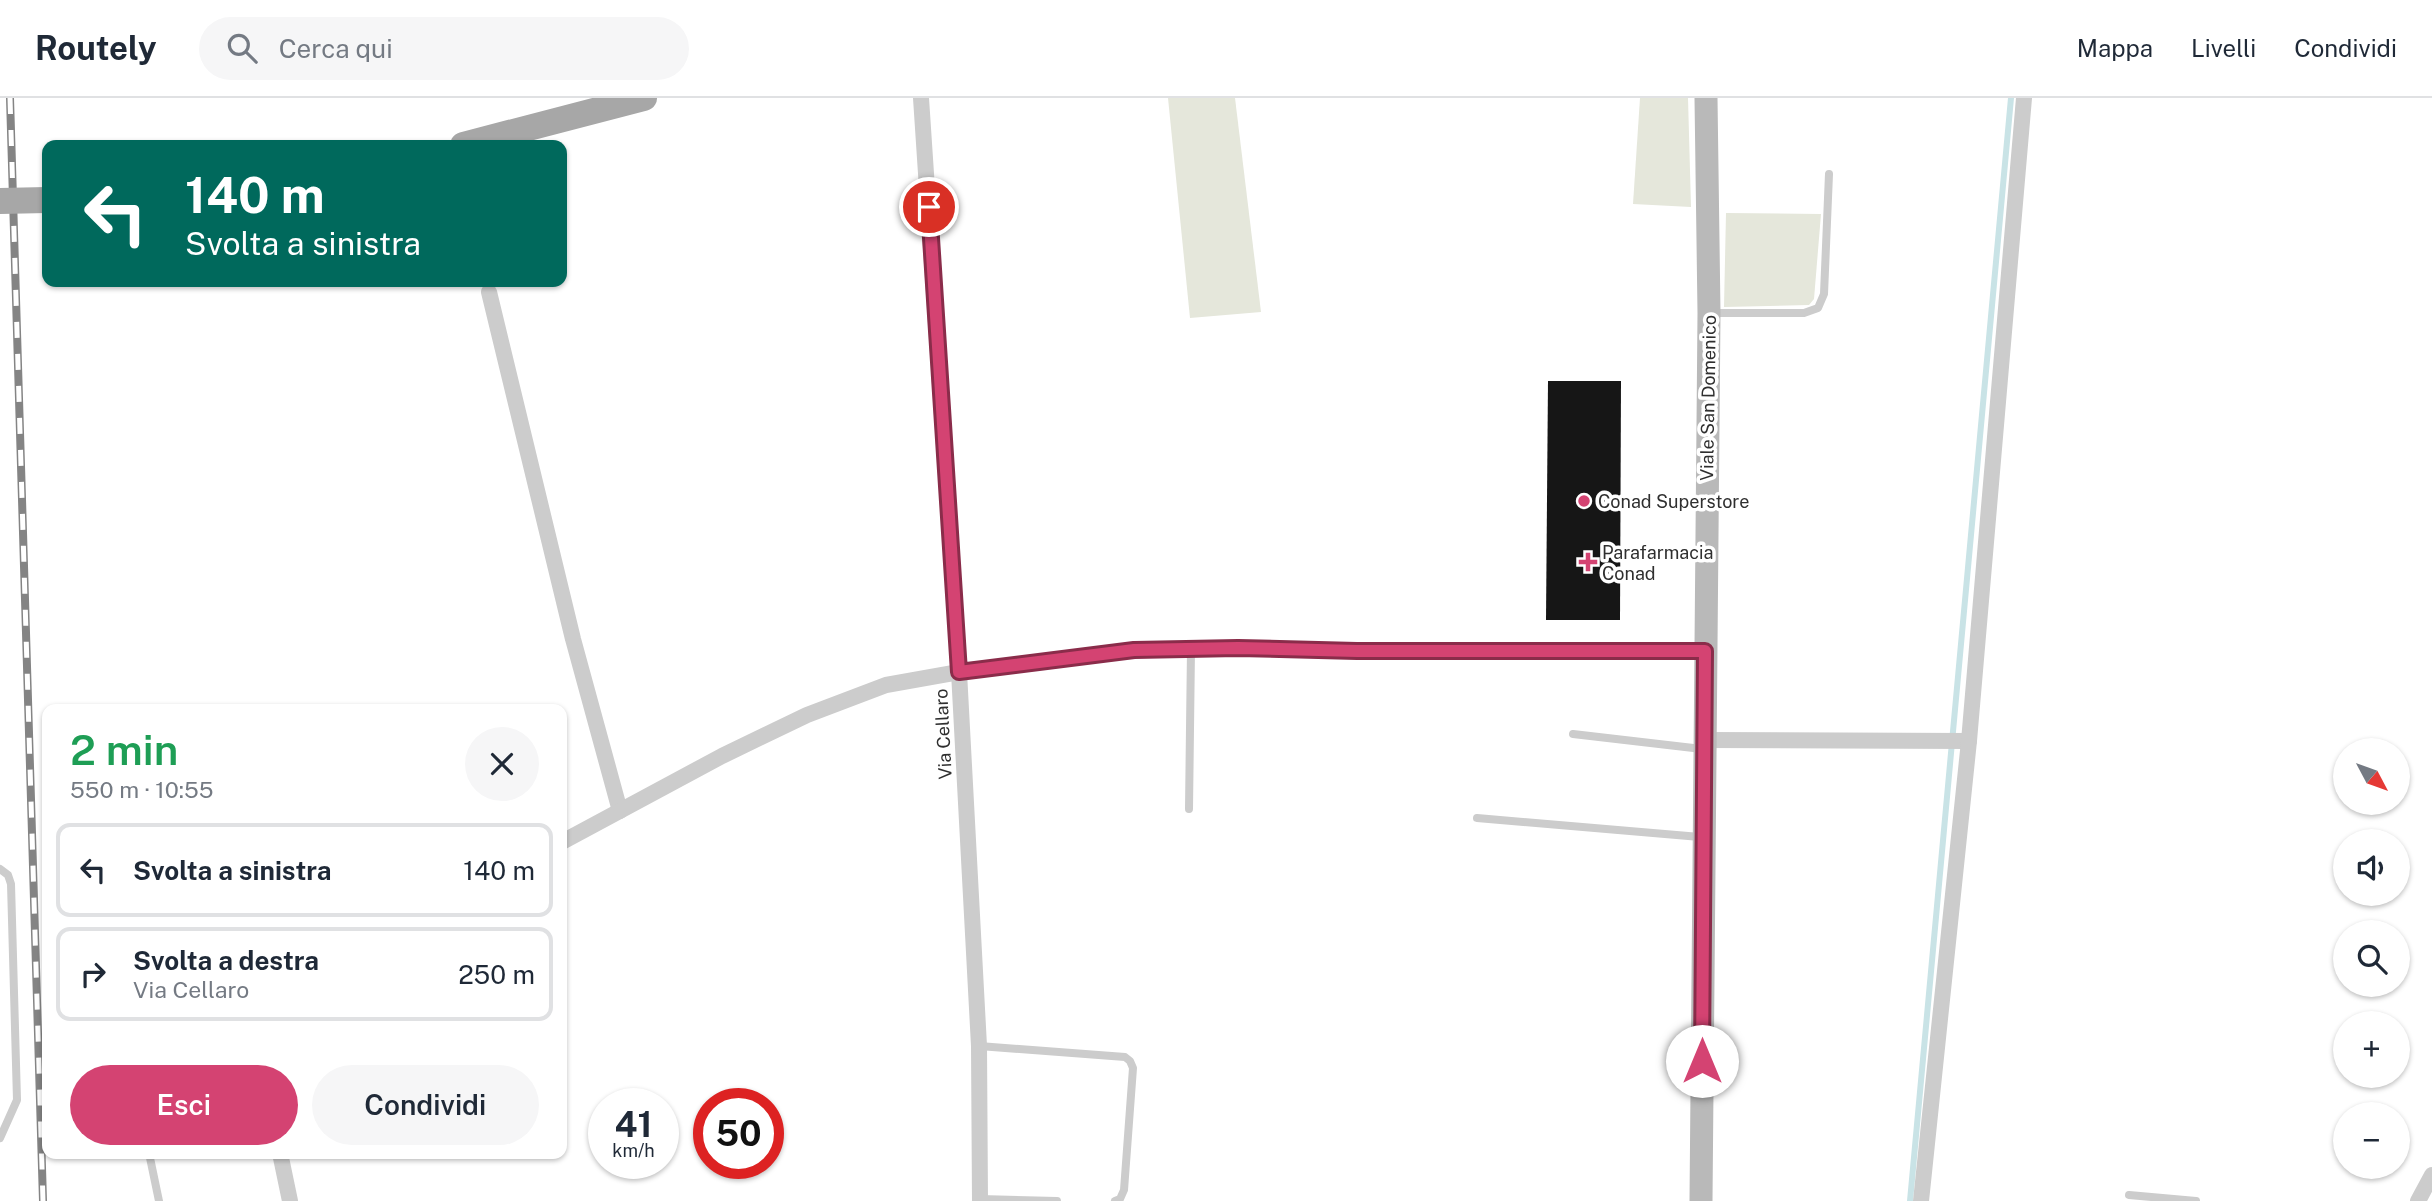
<!DOCTYPE html>
<html lang="it">
<head>
<meta charset="utf-8">
<style>
	body { margin:0; font-family:"Public Sans",sans-serif; background:#f6f6f7; color:#1f2937; height:100vh; display:flex; flex-direction:column; font-size:26px; white-space:nowrap }
	* { box-sizing:border-box; margin:0 }
	p { font-size:23px; color:#747a83 }
	.icon { flex:none; width:38px; height:38px; fill:none; stroke:currentColor; stroke-width:2; stroke-linecap:round; stroke-linejoin:round }
	.map { position:relative; flex:1; overflow:hidden }
	.details { position:absolute; left:42px; top:606px; width:525px; height:455px; display:flex; flex-direction:column; background:#fff; border-radius:14px; box-shadow:0 2px 5px #0004 }
	.details>* { flex:none }
	.hud { position:absolute; left:42px; top:42px; width:525px; height:147px; border-radius:14px; box-shadow:0 2px 5px #0004; background:#00695c; color:#fff; overflow:hidden }
	.needle { width:46px; rotate:131deg }
	.controls { position:absolute; left:2333px; top:640px; display:grid; gap:14px }
	.controls a { display:grid; place-items:center; width:77px; height:77px; border-radius:50%; background:#fff; box-shadow:0 2px 5px #0004; font-size:35px }
	.speed { position:absolute; left:588px; top:990px; display:flex; gap:14px; font-size:35px; font-weight:700; text-align:center }
	.speed>* { display:grid; place-content:center; width:91px; height:91px; border-radius:50%; background:#fff; box-shadow:0 2px 5px #0004; line-height:1 }
	.speed small { font-size:18px; font-weight:400 }
	.speed .limit { border:10px solid #d22; background:#fff; color:#111 }
	.pin { position:absolute; display:grid; place-items:center; width:60px; height:60px; color:#fff; margin:-30px; border:4px solid #fff; border-radius:50%; box-shadow:0 2px 7px #0007 }
	.me { position:absolute; width:77px; margin:-38px; rotate:0deg; stroke-linejoin:round; filter:drop-shadow(0 0 5px #0008) }
	.turn { display:flex; align-items:center; gap:24px; height:147px; padding:0 28px; font-size:32px }
	.turn .icon { width:91px; height:91px; stroke-width:2.5 }
	.turn b { display:block; font-size:49px; line-height:60px }
	.round { display:grid; place-items:center; flex:none; width:74px; height:74px; border-radius:37px; background:#f6f6f7 }
	.headline { display:flex; align-items:center; justify-content:space-between; height:119px; padding:0 28px }
	h1 { font-size:42px; font-weight:600; line-height:52px; color:#1e9e55 }
	.button { display:flex; gap:14px; margin-top:auto; padding:14px 28px }
	.button a { flex:1; height:80px; border-radius:42px; background:#d44372; color:#fff; font-size:28px; font-weight:600; line-height:80px; text-align:center }
	.button a+a { background:#f6f6f7; color:#1f2937 }
	ul { padding:0; list-style:none }
	li { display:flex; align-items:center; gap:21px; height:94px; margin:0 14px 10px; padding:0 14px; border:4px solid #e0e1e3; border-radius:14px }
	li div { flex:1 }
	li b { display:block; font-size:26px }
	li em { font-style:normal }
	header { display:flex; align-items:center; gap:42px; box-sizing:border-box; height:98px; padding:0 35px; background:#fff; border-bottom:2px solid #e0e1e3 }
	header strong { font-size:33px }
	nav { display:flex; gap:38px; margin-inline-start:auto; font-size:24px }
	.search { width:490px; height:63px; background:#f6f6f7; display:flex; align-items:center; gap:18px; box-sizing:border-box; padding:0 24px; border-radius:38px; color:#747a83; font-size:26px }
	.map>svg:first-child { display:block }
	.green { fill:#e5e7db }
	.lines { fill:none; stroke-linecap:round; stroke-linejoin:round }
	.stream { stroke:#c9e3e6; stroke-width:6 }
	.building { fill:#161616 }
	.service { stroke:#ccc; stroke-width:8 }
	.minor { stroke:#ccc; stroke-width:16 }
	.secondary { stroke:#b9b9b9; stroke-width:23 }
	.primary { stroke:#a7a7a7; stroke-width:26 }
	.rail-casing { stroke:#848484; stroke-width:8 }
	.rail { stroke:#fff; stroke-width:5; stroke-dasharray:16; stroke-linecap:butt }
	.primary-bridge { stroke:#a7a7a7; stroke-width:26 }
	.route-casing { stroke:#8a2c4a; stroke-width:18 }
	.route { stroke:#d44372; stroke-width:12 }
	.poi-dot { fill:#d44372; stroke:#fff; stroke-width:2.5 }
	.labels { text-anchor:middle; dominant-baseline:central; stroke-width:7; stroke-linejoin:round; paint-order:stroke }
	.street-label { font-size:18px; fill:#2f2f2f; stroke:#fff }
	.poi-label { font-size:18px; fill:#2f2f2f; stroke:#fff; text-anchor:start }
</style>
</head>
<body>
<header>
<strong>Routely</strong>
<div class="search"><svg class="icon" aria-label="search" viewBox="0 0 24 24"><circle cx="10" cy="10" r="6"/><path d="M15 15l6 6"/></svg>Cerca qui</div>
<nav><a>Mappa</a><a>Livelli</a><a>Condividi</a></nav>
</header>
<div class="map">
<svg width="2432" height="1103" viewBox="0 0 2432 1103">
	<rect width="100%" height="100%" fill="#fff"/>
	<!-- green -->
	<g class="green">
		<polygon points="1168,0 1235,0 1261,214 1190,220"/>
		<polygon points="1640,0 1688,0 1691,109 1633,106"/>
		<polygon points="1726,115 1821,116 1814,201 1809,207 1724,209"/>
	</g>
	<g class="lines">
		<!-- stream -->
		<polyline class="stream" points="1910,1103 2011,0"/>
	</g>
	<!-- building -->
	<polygon class="building" points="1548,283 1621,283 1620,522 1546,522"/>
	<g class="lines">
		<!-- service -->
		<g class="service">
			<polyline points="1709,215 1804,215 1818,210 1824,196 1829,76"/>
			<polyline points="1573,636 1702,651"/>
			<polyline points="1189,711 1191,551"/>
			<polyline points="1477,720 1700,739"/>
			<polyline points="0,771 8,777 11,786 17,1002 0,1040"/>
			<polyline points="979,948 1125,959 1130,963 1133,970 1124,1092 1120,1101 1115,1103"/>
			<polyline points="149,1055 159,1103"/>
			<polyline points="2129,1097 2196,1103"/>
			<polyline points="980,1101 1057,1103"/>
		</g>
		<!-- minor -->
		<g class="minor">
			<polyline points="921,0 959,574 979,948 980,1103"/>
			<polyline points="489,194 573,541 620,713"/>
			<polyline points="1704,642 1969,643"/>
			<polyline points="562,744 722,658 807,617 886,587 959,574 1134,552 1238,550 1357,553 1705,553"/>
			<polyline points="280,1055 290,1103"/>
			<polyline points="1921,1103 1969,643 2024,0"/>
			<polyline points="2418,1103 2432,1077"/>
		</g>
		<!-- secondary -->
		<polyline class="secondary" points="1701,1103 1709,215 1706,0"/>
		<!-- primary -->
		<polyline class="primary" points="463,47 644,0"/>
		<!-- rail casing -->
		<g class="rail-casing">
			<polyline id="rail" points="10,0 43,1103"/>
		</g>
		<!-- rail -->
		<use href="#rail" class="rail"/>
		<!-- primary-bridge -->
		<polyline class="primary-bridge" points="0,103 47,102"/>
	</g>
	<g class="lines">
		<!-- route casing -->
		<g class="route-casing">
			<polyline id="route" points="929,109 959,574 1134,552 1238,550 1357,553 1705,553 1702,963"/>
		</g>
		<!-- route -->
		<use href="#route" class="route"/>
	</g>
	<!-- markers -->
	<g class="poi-dot">
		<circle cx="1584" cy="403" r="7"/>
		<path d="M1584.5 453.5h7v7h7v7h-7v7h-7v-7h-7v-7h7z"/>
	</g>
	<g class="labels">
		<!-- street labels -->
		<g class="street-label">
			<text transform="translate(1708 300) rotate(-89)">Viale San Domenico</text>
			<text transform="translate(943 636) rotate(-93)">Via Cellaro</text>
		</g>
		<!-- poi labels -->
		<g class="poi-label">
			<text x="1598" y="403">Conad Superstore</text>
			<text x="1602" y="454">Parafarmacia<tspan x="1602" dy="21">Conad</tspan></text>
		</g>
	</g>
</svg>
<div class="controls">
<a><svg class="needle" viewBox="-14 -14 28 28"><path d="M0-13l5 13h-10z" fill="#e53935"/><path d="M0 13l5-13h-10z" fill="#747a83"/></svg></a>
<a><svg class="icon" aria-label="sound" viewBox="0 0 24 24"><path d="M4 9h4l5-4v14l-5-4H4zM17 9q2 3 0 6"/></svg></a>
<a><svg class="icon" aria-label="search" viewBox="0 0 24 24"><circle cx="10" cy="10" r="6"/><path d="M15 15l6 6"/></svg></a>
<a>+</a>
<a>−</a>
</div>
<div class="speed"><div>41<small>km/h</small></div><div class="limit">50</div></div>
<div class="pin" style="left:929px;top:109px;background:#d93025"><svg class="icon" aria-label="arrive" viewBox="0 0 24 24"><path d="M6 21V4h12l-3 4 3 4H6"/></svg></div>
<svg class="me" style="left:1702px;top:963px" viewBox="-20 -20 40 40"><circle r="19" fill="#fff"/><path d="M0-13L10 11 0 6-10 11z" fill="#d44372"/></svg>
<div class="hud">
<div class="turn"><svg class="icon" aria-label="left" viewBox="0 0 24 24"><path d="M17 20v-9H6M10 6l-5 5 5 5"/></svg><div><b>140 m</b>Svolta a sinistra</div></div>
</div>
<section class="details">
<div class="headline"><div><h1>2 min</h1><p>550 m · 10:55</p></div><a class="round"><svg class="icon" aria-label="close" viewBox="0 0 24 24"><path d="M6 6l12 12M18 6L6 18"/></svg></a></div>
<ul>
<li><svg class="icon" aria-label="left" viewBox="0 0 24 24"><path d="M17 20v-9H6M10 6l-5 5 5 5"/></svg><div><b>Svolta a sinistra</b></div><em>140 m</em></li>
<li><svg class="icon" aria-label="right" viewBox="0 0 24 24"><path d="M7 20v-9h11M14 6l5 5-5 5"/></svg><div><b>Svolta a destra</b><p>Via Cellaro</p></div><em>250 m</em></li>
</ul>
<div class="button"><a>Esci</a><a>Condividi</a></div>
</section>
</div>
</body>
</html>
